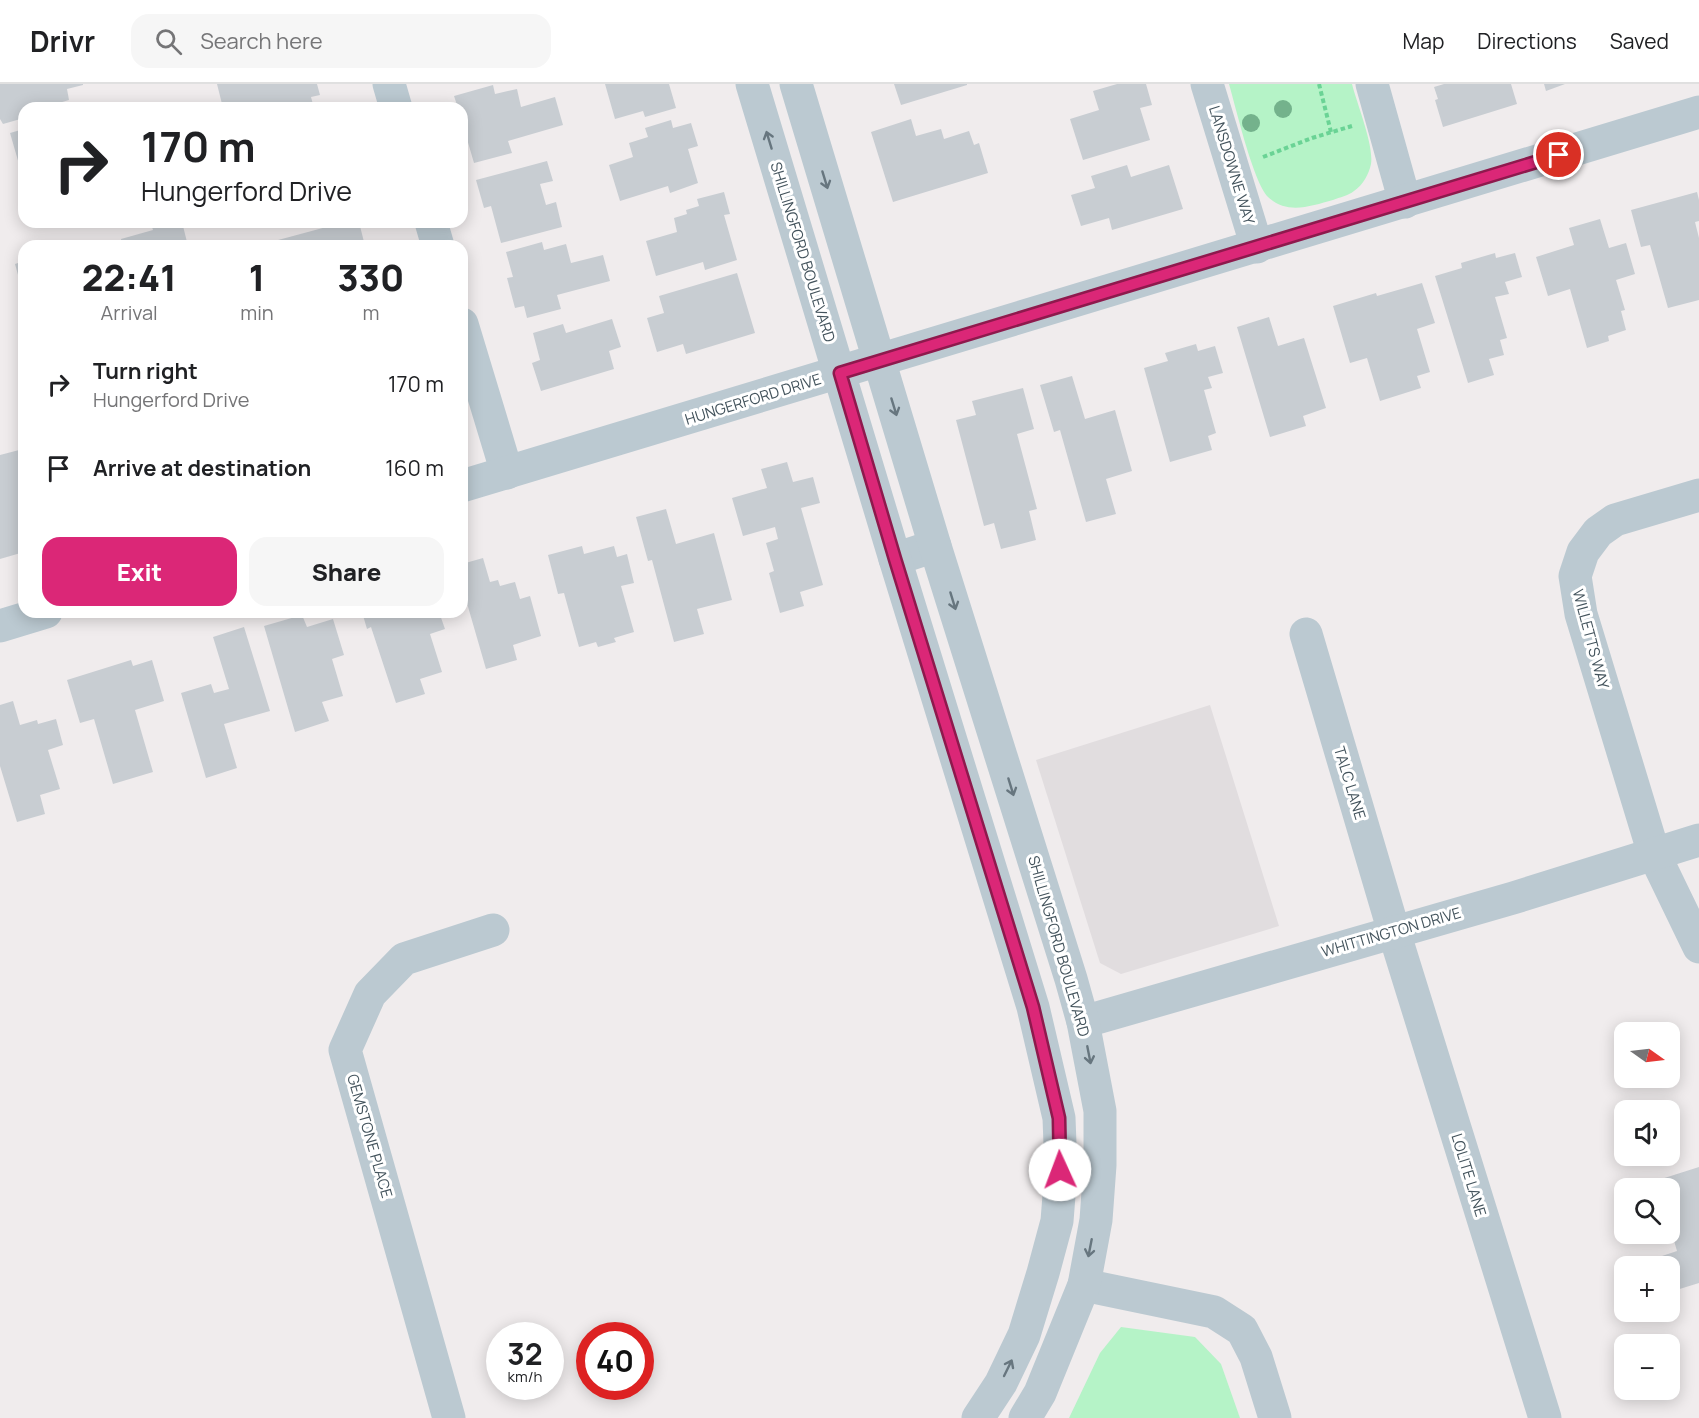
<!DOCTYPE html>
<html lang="en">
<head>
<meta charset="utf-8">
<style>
	body { margin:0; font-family:Manrope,sans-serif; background:#f6f6f6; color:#202124; height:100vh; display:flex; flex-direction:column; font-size:22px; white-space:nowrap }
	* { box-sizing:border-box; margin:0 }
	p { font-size:20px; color:#757577 }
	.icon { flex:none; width:33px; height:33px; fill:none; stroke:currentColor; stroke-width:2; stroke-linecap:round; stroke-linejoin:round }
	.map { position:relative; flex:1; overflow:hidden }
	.details { position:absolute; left:18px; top:156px; width:450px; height:378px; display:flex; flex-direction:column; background:#fff; border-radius:18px; box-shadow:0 3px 15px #0003 }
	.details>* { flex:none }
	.guide { position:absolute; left:18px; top:18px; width:450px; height:126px; border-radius:18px; box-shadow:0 3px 15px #0003; background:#fff; color:#202124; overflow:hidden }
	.needle { width:39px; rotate:104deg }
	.tools { position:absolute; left:1614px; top:938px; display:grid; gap:12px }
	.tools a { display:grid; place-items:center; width:66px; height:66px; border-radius:12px; background:#fff; box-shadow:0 3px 15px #0003; font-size:30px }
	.speed { position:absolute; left:486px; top:1238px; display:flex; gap:12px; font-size:30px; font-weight:700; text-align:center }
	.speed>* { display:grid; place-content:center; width:78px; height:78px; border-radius:50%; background:#fff; box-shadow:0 3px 15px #0003; line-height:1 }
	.speed small { font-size:15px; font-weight:400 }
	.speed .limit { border:9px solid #d22; background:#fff; color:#111 }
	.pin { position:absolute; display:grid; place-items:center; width:51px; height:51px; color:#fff; margin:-26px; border:3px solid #fff; border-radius:50%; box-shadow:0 2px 6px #0007 }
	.me { position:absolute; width:66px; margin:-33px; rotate:358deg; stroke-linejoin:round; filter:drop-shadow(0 0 4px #0008) }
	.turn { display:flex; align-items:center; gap:21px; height:126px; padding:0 24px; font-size:27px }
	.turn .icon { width:78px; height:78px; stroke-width:2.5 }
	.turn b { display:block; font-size:42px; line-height:51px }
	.eta { display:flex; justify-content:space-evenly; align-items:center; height:102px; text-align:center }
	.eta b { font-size:36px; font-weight:800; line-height:42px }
	.cta { display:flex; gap:12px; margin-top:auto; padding:12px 24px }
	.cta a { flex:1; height:69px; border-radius:18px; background:#db2777; color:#fff; font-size:24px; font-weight:800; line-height:69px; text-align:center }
	.cta a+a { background:#f6f6f6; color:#202124 }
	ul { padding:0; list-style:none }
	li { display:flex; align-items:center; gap:18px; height:84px; padding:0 24px }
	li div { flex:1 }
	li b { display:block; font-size:22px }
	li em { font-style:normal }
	header { display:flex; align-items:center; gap:36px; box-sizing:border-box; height:84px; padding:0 30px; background:#fff; border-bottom:2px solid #e0e0e0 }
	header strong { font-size:28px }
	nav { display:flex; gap:33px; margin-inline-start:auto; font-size:21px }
	.search { width:420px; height:54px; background:#f6f6f6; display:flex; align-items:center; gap:15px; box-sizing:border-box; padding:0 21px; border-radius:18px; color:#757577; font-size:22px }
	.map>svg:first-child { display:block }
	.education { fill:#e1dddf }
	.green { fill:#b5f3c7 }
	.building { fill:#c8cdd2 }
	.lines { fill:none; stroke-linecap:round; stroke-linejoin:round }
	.path { stroke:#6ad395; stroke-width:4; stroke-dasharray:4.5 3; stroke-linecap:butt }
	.minor { stroke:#bbc9d1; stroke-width:33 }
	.tertiary { stroke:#bbc9d1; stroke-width:33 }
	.tree { fill:#74b28c }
	.oneway { stroke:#67767f }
	.route-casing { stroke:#8e194d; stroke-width:15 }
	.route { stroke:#db2777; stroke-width:10 }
	.labels { text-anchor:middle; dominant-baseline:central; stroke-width:6; stroke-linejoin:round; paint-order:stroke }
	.street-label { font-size:15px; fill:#43535c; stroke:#fff }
</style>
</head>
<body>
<header>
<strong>Drivr</strong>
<div class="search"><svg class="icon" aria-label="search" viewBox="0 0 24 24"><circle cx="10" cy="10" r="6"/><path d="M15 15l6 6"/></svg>Search here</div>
<nav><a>Map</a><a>Directions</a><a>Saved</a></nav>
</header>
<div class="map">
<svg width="1699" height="1334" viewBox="0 0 1699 1334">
	<rect width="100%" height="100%" fill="#f0eced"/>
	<!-- education -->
	<polygon class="education" points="1210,621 1279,842 1121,890 1100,879 1036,676"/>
	<!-- green -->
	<g class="green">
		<path d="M1229 0H1352C1357 20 1374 61 1371 80 1369 90 1363 101 1354 107 1348 112 1340 113 1333 116 1311 122 1287 131 1268 113 1253 97 1236 24 1229 0Z"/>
		<polygon points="1121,1243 1195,1253 1221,1280 1240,1334 1069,1334 1100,1269"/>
	</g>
	<!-- building -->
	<g class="building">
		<polygon points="0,0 83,0 83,1 67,5 69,16 42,24 24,24 24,34 3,40 0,35"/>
		<polygon points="217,0 317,0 320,11 311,13 314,24 273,24 272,22 263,24 223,24"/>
		<polygon points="605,0 669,0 676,24 645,33 643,27 615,35"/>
		<polygon points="894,0 967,0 967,1 901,21"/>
		<polygon points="1117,0 1146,0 1152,21 1140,24 1150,56 1083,76 1070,35 1099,26 1093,7"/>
		<polygon points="1444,0 1511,0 1517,20 1443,43 1435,16 1438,15 1434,3"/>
		<polygon points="1544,0 1565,0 1546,7"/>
		<polygon points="493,1 495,10 517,5 521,23 555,13 563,41 508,57 512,69 474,79 462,38 462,24 458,24 454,12"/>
		<polygon points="911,35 916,52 941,45 944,55 969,47 974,61 979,59 988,89 893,118 871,48"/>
		<polygon points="671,36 673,44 691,39 698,62 688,65 698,99 670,109 668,102 620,117 609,81 633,73 629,59 648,53 645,44"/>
		<polygon points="24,45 24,86 21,87 10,49"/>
		<polygon points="547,77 553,97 540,100 546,121 556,118 562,143 501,159 491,122 484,124 476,96"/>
		<polygon points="1127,81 1131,93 1169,81 1183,125 1112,146 1109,134 1081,142 1071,111 1095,104 1091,92"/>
		<polygon points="724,108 730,130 724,131 737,176 705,186 703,178 656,192 646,157 677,148 674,134 687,130 686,126 699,122 697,115"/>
		<polygon points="1697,108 1699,116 1699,137 1695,138 1699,154 1699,216 1668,224 1650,161 1641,163 1631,126"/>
		<polygon points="1600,135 1609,164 1626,159 1635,190 1616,196 1625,226 1621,227 1626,246 1608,252 1609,257 1587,264 1570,205 1548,212 1536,173 1574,161 1569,144"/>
		<polygon points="170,138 182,138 188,162 122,162 121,155 153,146 152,143"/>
		<polygon points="345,138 359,138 365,162 267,162 267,159"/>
		<polygon points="542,158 544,166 566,160 571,179 603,171 610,197 557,211 561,225 527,234 524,222 515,224 507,194 513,193 506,168"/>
		<polygon points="1495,169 1496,174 1515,169 1522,193 1505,198 1509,210 1495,213 1507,254 1500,256 1504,271 1489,275 1494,291 1468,299 1435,192 1462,184 1461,179"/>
		<polygon points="24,177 24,209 23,209 15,180"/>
		<polygon points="737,189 755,249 686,270 683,260 657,268 647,234 664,229 659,212"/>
		<polygon points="1422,199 1435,239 1417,245 1430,288 1417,292 1421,304 1380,317 1367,274 1350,279 1333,222 1376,209 1377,212"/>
		<polygon points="1269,233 1278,262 1304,254 1326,324 1303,332 1306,342 1270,353 1237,243"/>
		<polygon points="612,235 621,263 609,267 614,285 541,307 532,279 540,276 533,249 563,240 566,249"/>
		<polygon points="1196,260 1198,267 1215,262 1223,289 1208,293 1212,304 1204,306 1216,349 1208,352 1212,366 1170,378 1144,284 1168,277 1165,269"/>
		<polygon points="1072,292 1085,335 1115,326 1132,387 1106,395 1116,430 1086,438 1060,346 1054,348 1040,301"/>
		<polygon points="1023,304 1034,345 1017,350 1037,425 1029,427 1036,456 1001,465 994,439 984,442 956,336 976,331 972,317"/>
		<polygon points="23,365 24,468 0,475 0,371"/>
		<polygon points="787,378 793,398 813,393 820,419 801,424 823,501 800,508 804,522 780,529 769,489 774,487 766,459 778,455 775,443 743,452 732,414 767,404 761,385"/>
		<polygon points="666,425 676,460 714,449 732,516 697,525 704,550 674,558 652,476 648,477 636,433"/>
		<polygon points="582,462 584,470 614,462 617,473 627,470 634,499 621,502 634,548 614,554 616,558 598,563 596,558 579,563 564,509 558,510 548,471"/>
		<polygon points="483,474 490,498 498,496 500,502 515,498 520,515 530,512 541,552 513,561 517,576 486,585 462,502 462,480"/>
		<polygon points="362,528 439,528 445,545 430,550 442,588 420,595 425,610 396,619 371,543 367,545"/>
		<polygon points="302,531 307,543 333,535 344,571 332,575 343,612 322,618 329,637 295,648 264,542"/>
		<polygon points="244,543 270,627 224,640 237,684 206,694 181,609 211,600 214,609 229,605 213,553"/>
		<polygon points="131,576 133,582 152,576 164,617 135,626 153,688 113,700 94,635 80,639 67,596"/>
		<polygon points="13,617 20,641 37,636 38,640 56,635 63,661 48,666 60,705 40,711 45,730 17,738 0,682 0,621"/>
		<polygon points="1699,1083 1699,1199 1670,1208 1670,1182 1661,1182 1659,1173 1677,1167 1670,1143 1670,1104 1657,1104 1655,1097"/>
	</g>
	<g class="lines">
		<!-- path -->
		<g class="path">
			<polyline points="1319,0 1331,48"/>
			<polyline points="1263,73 1312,54 1352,42"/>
		</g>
		<!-- minor -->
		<g class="minor">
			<polyline points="389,0 396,24"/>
			<polyline points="1207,0 1257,163"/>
			<polyline points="1372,0 1405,118"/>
			<polyline points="431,138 438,162"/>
			<polyline points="462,240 507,389"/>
			<polyline points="462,402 1699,28"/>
			<polyline points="1699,411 1615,436 1598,448 1583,468 1575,492 1581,530 1654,770 1699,863"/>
			<polyline points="895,475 935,462"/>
			<polyline points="0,542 46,528"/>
			<polyline points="1306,550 1394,848 1545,1334"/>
			<polyline points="1083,938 1513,814 1699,756"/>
			<polyline points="1084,1201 1214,1228 1242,1246 1256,1273 1275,1334"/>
			<polyline points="449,1334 345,966 370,910 404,875 493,846"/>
		</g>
		<!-- tertiary -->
		<g class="tertiary">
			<polyline points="752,0 895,475 1033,923 1059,1034 1061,1086 1057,1137 1043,1189 1024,1251 1001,1299 978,1334"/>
			<polyline points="796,0 935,462 1071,895 1083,938 1100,1027 1100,1081 1096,1136 1084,1201 1040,1309 1025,1334"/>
		</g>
	</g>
	<!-- trees -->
	<g class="tree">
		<circle cx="1283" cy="25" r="9"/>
		<circle cx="1251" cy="39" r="9"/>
	</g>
	<!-- one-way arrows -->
	<defs><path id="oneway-shaft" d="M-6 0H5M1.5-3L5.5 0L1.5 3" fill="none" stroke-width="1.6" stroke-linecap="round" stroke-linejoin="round" transform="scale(1.5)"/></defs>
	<g class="oneway">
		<use href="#oneway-shaft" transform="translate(769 56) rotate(-107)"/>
		<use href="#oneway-shaft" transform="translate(825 96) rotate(73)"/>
		<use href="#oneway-shaft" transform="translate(894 323) rotate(73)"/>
		<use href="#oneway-shaft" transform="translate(953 517) rotate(73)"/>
		<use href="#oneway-shaft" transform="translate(1011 703) rotate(73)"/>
		<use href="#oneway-shaft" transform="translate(1089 971) rotate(79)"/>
		<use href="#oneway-shaft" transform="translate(1090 1164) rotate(101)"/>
		<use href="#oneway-shaft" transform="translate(1008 1284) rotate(-64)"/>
	</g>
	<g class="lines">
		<!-- route casing -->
		<g class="route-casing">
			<polyline id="route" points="1060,1086 1059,1034 1033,923 895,475 840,289 1559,71"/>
		</g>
		<!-- route -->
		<use href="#route" class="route"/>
	</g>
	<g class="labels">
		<!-- street labels -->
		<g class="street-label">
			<text transform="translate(1232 81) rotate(73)">LANSDOWNE WAY</text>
			<text transform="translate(803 168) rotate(73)">SHILLINGFORD BOULEVARD</text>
			<text transform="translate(753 315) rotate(-17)">HUNGERFORD DRIVE</text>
			<text transform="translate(1591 555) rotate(75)">WILLETTS WAY</text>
			<text transform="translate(1350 699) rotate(73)">TALC LANE</text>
			<text transform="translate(1391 848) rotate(-16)">WHITTINGTON DRIVE</text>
			<text transform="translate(1059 862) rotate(74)">SHILLINGFORD BOULEVARD</text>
			<text transform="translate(370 1052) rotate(74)">GEMSTONE PLACE</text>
			<text transform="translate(1469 1091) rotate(73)">LOLITE LANE</text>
		</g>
	</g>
</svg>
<div class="tools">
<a><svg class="needle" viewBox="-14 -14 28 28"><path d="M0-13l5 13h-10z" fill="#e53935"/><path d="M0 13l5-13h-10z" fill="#757577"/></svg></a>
<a><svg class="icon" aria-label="sound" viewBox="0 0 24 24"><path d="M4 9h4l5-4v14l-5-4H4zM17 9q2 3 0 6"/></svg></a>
<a><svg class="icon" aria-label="search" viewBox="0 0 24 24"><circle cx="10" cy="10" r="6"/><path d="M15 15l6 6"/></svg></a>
<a>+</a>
<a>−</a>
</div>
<div class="speed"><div>32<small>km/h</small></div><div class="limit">40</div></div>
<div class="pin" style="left:1559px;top:71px;background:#d93025"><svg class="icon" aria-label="arrive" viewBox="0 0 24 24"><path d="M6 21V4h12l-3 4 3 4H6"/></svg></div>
<svg class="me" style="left:1060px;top:1086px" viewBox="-20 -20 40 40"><circle r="19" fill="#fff"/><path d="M0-13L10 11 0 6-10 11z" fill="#db2777"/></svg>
<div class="guide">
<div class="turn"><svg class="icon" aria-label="right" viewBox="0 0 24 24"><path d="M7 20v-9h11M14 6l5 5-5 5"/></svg><div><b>170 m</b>Hungerford Drive</div></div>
</div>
<section class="details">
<div class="eta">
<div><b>22:41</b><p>Arrival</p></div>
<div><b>1</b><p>min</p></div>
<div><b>330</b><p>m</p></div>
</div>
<ul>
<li><svg class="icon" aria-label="right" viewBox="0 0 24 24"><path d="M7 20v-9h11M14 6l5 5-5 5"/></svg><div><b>Turn right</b><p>Hungerford Drive</p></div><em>170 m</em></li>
<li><svg class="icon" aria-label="arrive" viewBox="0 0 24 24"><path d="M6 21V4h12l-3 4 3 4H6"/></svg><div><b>Arrive at destination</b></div><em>160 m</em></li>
</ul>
<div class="cta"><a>Exit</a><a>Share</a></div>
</section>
</div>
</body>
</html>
